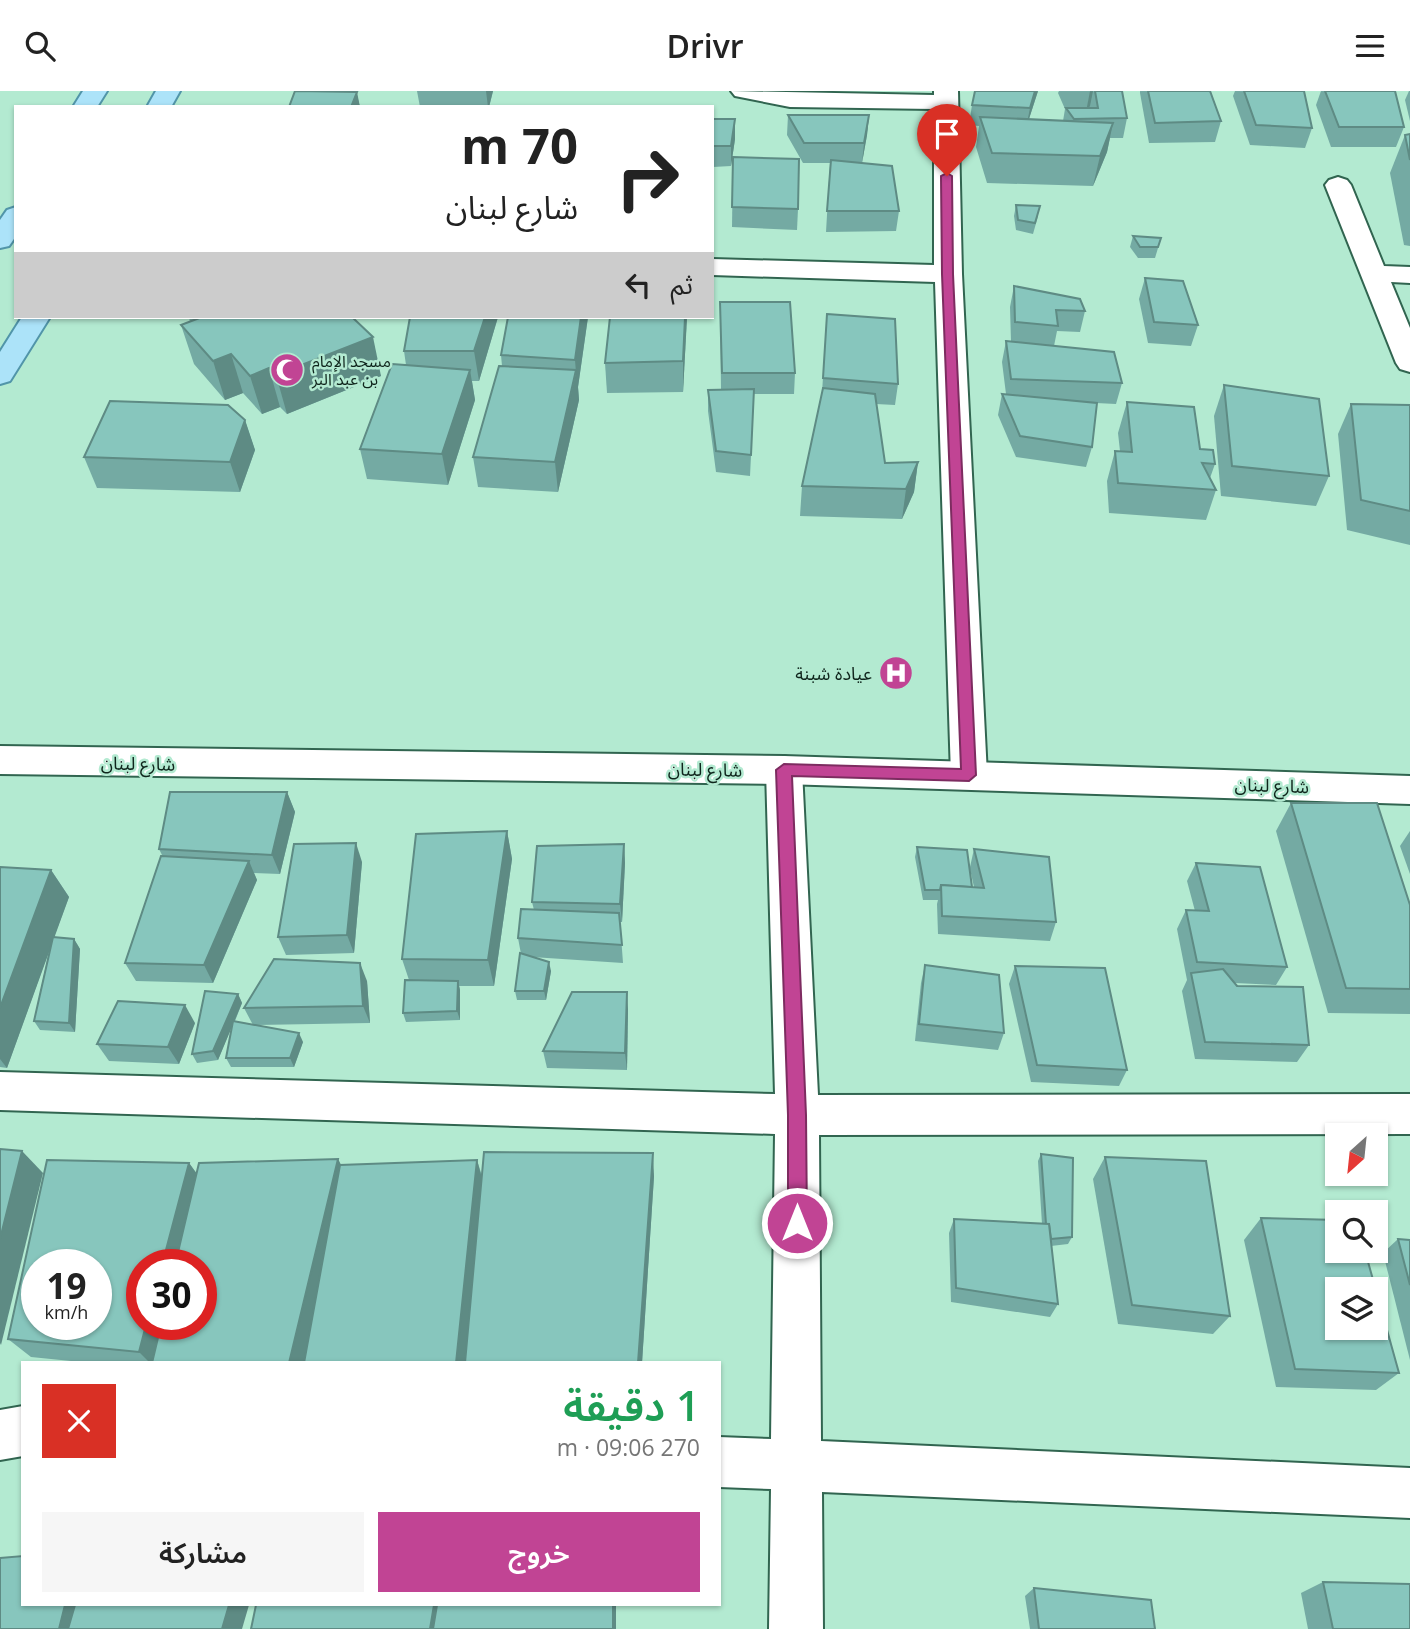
<!DOCTYPE html>
<html lang="ar">
<head>
<meta charset="utf-8">
<style>
	body { margin:0; font-family:"Open Sans","Noto Sans Arabic",sans-serif; background:#f6f6f6; color:#222; direction:rtl; height:100vh; display:flex; flex-direction:column; font-size:26px; white-space:nowrap }
	* { box-sizing:border-box; margin:0 }
	p { font-size:23px; color:#767676 }
	.icon { flex:none; width:38px; height:38px; fill:none; stroke:currentColor; stroke-width:2; stroke-linecap:round; stroke-linejoin:round }
	.map { position:relative; flex:1; overflow:hidden; direction:ltr }
	.details { position:absolute; left:21px; top:1270px; width:700px; height:245px; display:flex; flex-direction:column; background:#fff; border-radius:0px; box-shadow:0 2px 5px #0004; direction:rtl }
	.details>* { flex:none }
	.top-card { position:absolute; left:14px; top:14px; width:700px; height:214px; border-radius:0px; box-shadow:0 2px 5px #0004; direction:rtl; background:#fff; color:#222; overflow:hidden }
	.needle { width:46px; rotate:207deg }
	.controls { position:absolute; left:1325px; top:1032px; display:grid; gap:14px }
	.controls a { display:grid; place-items:center; width:63px; height:63px; border-radius:0px; background:#fff; box-shadow:0 2px 5px #0004; font-size:35px }
	.speed { position:absolute; left:21px; top:1158px; display:flex; gap:14px; font-size:35px; font-weight:700; text-align:center }
	.speed>* { display:grid; place-content:center; width:91px; height:91px; border-radius:50%; background:#fff; box-shadow:0 2px 5px #0004; line-height:1 }
	.speed small { font-size:18px; font-weight:400 }
	.speed .limit { border:10px solid #d22; background:#fff; color:#111 }
	.pin { position:absolute; display:grid; place-items:center; width:60px; height:60px; color:#fff; margin:-72px -30px; border-radius:50% 50% 50% 0; rotate:-45deg; box-shadow:0 0 7px #0007 }
	.pin .icon { rotate:45deg }
	.me { position:absolute; width:77px; margin:-38px; rotate:0deg; stroke-linejoin:round; filter:drop-shadow(0 0 5px #0008) }
	.turn { display:flex; align-items:center; gap:24px; height:147px; padding:0 21px; font-size:32px }
	.turn .icon { width:91px; height:91px; stroke-width:2.5 }
	.turn b { display:block; font-size:49px; line-height:60px }
	.then { display:flex; align-items:center; height:66px; padding:0 21px; background:#0003; gap:14px; font-size:26px }
	.round { display:grid; place-items:center; flex:none; width:74px; height:74px; border-radius:0px; background:#f6f6f6 }
	.summary { display:flex; align-items:center; justify-content:space-between; height:119px; padding:0 21px }
	h1 { font-size:42px; font-weight:600; line-height:52px; color:#1e9e55 }
	.primary-button { display:flex; gap:14px; margin-top:auto; padding:14px 21px }
	.primary-button a { flex:1; height:80px; border-radius:0px; background:#c14494; color:#fff; font-size:28px; font-weight:600; line-height:80px; text-align:center }
	.primary-button a+a { background:#f6f6f6; color:#222 }
	header { display:flex; justify-content:space-between; align-items:center; height:91px; padding:0 21px; background:#fff; font-size:32px; font-weight:600 }
	.map>svg:first-child { display:block }
	.lines { fill:none; stroke-linecap:round; stroke-linejoin:round }
	.street-casing { stroke:#316550; stroke-width:4 }
	.secondary-casing { stroke:#316550; stroke-width:4 }
	.primary-casing { stroke:#5195a9; stroke-width:4 }
	.street { fill:#fff; fill-rule:evenodd }
	.secondary { fill:#fff; fill-rule:evenodd }
	.primary { fill:#ace3f9; fill-rule:evenodd }
	.wall { fill:#74aaa3; fill-rule:evenodd }
	.shaded-wall { fill:#5e8b84 }
	.building { fill:#87c6bd; stroke:#5e8b84; stroke-width:2; fill-rule:evenodd }
	.route { fill:#c14494; stroke:#7d2c60; stroke-width:2 }
	.labels { text-anchor:middle; dominant-baseline:central; stroke-width:5; stroke-linejoin:round; paint-order:stroke }
	.far-poi-label { font-size:16px; fill:#0f251c; stroke:#b3ead1; text-anchor:start }
	.poi-label { font-size:18px; fill:#0f251c; stroke:#b3ead1; text-anchor:end }
	.street-label { font-size:18px; fill:#0f251c; stroke:#b3ead1 }
</style>
</head>
<body>
<header><svg class="icon" aria-label="menu" viewBox="0 0 24 24"><path d="M4 6h16M4 12h16M4 18h16"/></svg>Drivr<svg class="icon" aria-label="search" viewBox="0 0 24 24"><circle cx="10" cy="10" r="6"/><path d="M15 15l6 6"/></svg></header>
<div class="map">
<svg width="1410" height="1538" viewBox="0 0 1410 1538">
	<rect width="100%" height="100%" fill="#b3ead1"/>
	<g class="lines">
		<!-- street casing -->
		<g class="street-casing">
			<g id="street">
				<polygon points="731,0 934,4 934,0 958,0 962,183 987,684 982,694 969,698 956,694 951,684 935,191 712,184 712,168 934,174 934,18 790,16 735,5"/>
				<polygon points="1338,86 1347,89 1351,94 1384,175 1410,176 1410,192 1391,191 1410,237 1410,281 1400,278 1396,272 1325,94 1329,89"/>
				<polygon points="784,665 797,669 802,679 818,1004 1410,1003 1410,1043 819,1044 821,1350 1410,1377 1410,1427 822,1401 823,1538 769,1538 771,1398 719,1396 719,1346 771,1348 775,1043 0,1019 0,981 775,1003 766,679 771,669"/>
				<polygon points="23,1315 23,1365 0,1369 0,1319"/>
			</g>
		</g>
		<!-- secondary casing -->
		<g class="secondary-casing">
			<polygon id="secondary" points="0,655 784,665 1410,685 1410,713 784,693 0,683"/>
		</g>
		<!-- primary casing -->
		<g class="primary-casing">
			<g id="primary">
				<polygon points="83,0 107,0 97,16 73,16"/>
				<polygon points="156,0 180,0 171,16 147,16"/>
				<polygon points="16,116 16,145 9,155 0,157 0,129 7,119"/>
				<polygon points="22,226 50,226 10,290 0,293 0,261"/>
			</g>
		</g>
		<!-- street -->
		<use href="#street" class="street"/>
		<!-- secondary -->
		<use href="#secondary" class="secondary"/>
		<!-- primary -->
		<use href="#primary" class="primary"/>
	</g>
	<!-- wall -->
	<g class="wall">
		<polygon points="299,0 357,0 356,1 360,16 289,16"/>
		<polygon points="417,0 493,0 489,16 420,16"/>
		<polygon points="1038,0 1029,28 1063,30 1065,18 1058,2 1059,0 1122,0 1127,27 1123,47 1110,47 1107,61 1093,95 987,92 976,56 979,35 969,34 972,14"/>
		<polygon points="1140,0 1210,0 1221,30 1215,51 1149,52 1140,2"/>
		<polygon points="1235,0 1304,0 1312,37 1305,57 1250,54 1233,5"/>
		<polygon points="1321,0 1395,0 1404,36 1396,56 1331,56 1316,14"/>
		<polygon points="1409,0 1410,0 1410,30 1405,9"/>
		<polygon points="788,24 869,24 867,44 862,72 899,120 896,140 826,141 830,72 803,72 787,44"/>
		<polygon points="712,28 735,28 735,48 731,75 713,76 712,92"/>
		<polygon points="1410,43 1410,155 1404,154 1390,82 1405,44"/>
		<polygon points="733,66 798,118 797,139 732,136"/>
		<polygon points="1016,114 1038,125 1033,143 1016,139 1014,125"/>
		<polygon points="1133,145 1161,147 1155,167 1138,167 1130,156"/>
		<polygon points="1145,187 1198,234 1191,255 1148,252 1139,208"/>
		<polygon points="1014,195 1085,220 1080,241 1057,240 1054,255 1122,292 1116,313 1096,312 1092,356 1086,376 1016,366 998,324 1002,303 1006,303 1002,271 1006,250 1011,251 1010,216"/>
		<polygon points="720,211 795,282 794,303 754,303 750,385 716,381 708,320 708,299 721,299"/>
		<polygon points="827,223 898,293 895,314 876,313 885,372 918,371 914,401 902,428 800,425 802,395 822,302"/>
		<polygon points="189,226 352,226 381,285 287,323 280,316 262,323 243,302 225,309 194,273 181,234 190,231"/>
		<polygon points="410,226 498,226 479,290 472,290 475,309 448,394 367,388 360,358 406,274 404,260"/>
		<polygon points="588,226 578,296 579,309 558,401 478,396 473,366 502,275 501,264"/>
		<polygon points="687,226 683,301 607,302 605,272"/>
		<polygon points="1224,294 1329,385 1316,415 1221,405 1214,325"/>
		<polygon points="1127,311 1200,358 1215,373 1210,387 1216,399 1206,429 1109,422 1107,390 1115,360 1120,360 1118,342"/>
		<polygon points="1351,313 1410,314 1410,454 1347,439 1338,343"/>
		<polygon points="245,329 255,359 240,401 97,397 84,366"/>
		<polygon points="287,701 295,721 280,783 254,782 257,789 213,892 136,890 125,872 163,766 159,758"/>
		<polygon points="1291,712 1410,814 1410,923 1328,922 1276,740"/>
		<polygon points="507,740 512,768 494,895 459,895 460,899 460,929 406,931 403,922 409,889 402,868"/>
		<polygon points="1410,740 1410,783 1400,755"/>
		<polygon points="624,753 625,772 622,831 620,831 623,872 532,866 551,880 546,909 517,909 515,900 521,863 518,847 534,819 532,811"/>
		<path d="M917 756 970 776 974 758 1056 831 1050 850 938 843 937 813 938 809H923L915 766ZM970 778 974 796H972Z"/>
		<polygon points="362,771 354,862 286,864 278,846"/>
		<polygon points="1196,772 1287,876 1276,894 1235,892 1309,954 1297,971 1195,968 1182,900 1187,889 1177,838 1186,819 1195,820 1187,790"/>
		<polygon points="0,776 51,779 69,806 54,846 74,848 80,858 75,941 40,939 34,930 49,860 7,977 0,976"/>
		<polygon points="925,874 1004,942 998,959 915,950 921,892"/>
		<polygon points="1015,875 1127,979 1119,995 1031,991 1009,893"/>
		<polygon points="367,890 370,932 257,934 303,951 294,976 231,976 226,967 232,935 218,969 197,972 192,963 238,903 242,912 235,930 253,934 244,917"/>
		<polygon points="628,918 627,979 547,977 543,960"/>
		<polygon points="195,932 179,973 109,970 97,953"/>
		<polygon points="1041,1063 1072,1146 1068,1153 1051,1155 1058,1213 1050,1226 951,1211 949,1142 954,1128 1042,1133 1038,1070"/>
		<polygon points="1105,1066 1230,1225 1213,1243 1118,1233 1093,1088"/>
		<polygon points="338,1068 341,1074 477,1069 482,1085 654,1085 642,1272 91,1272 31,1266 8,1248 189,1072 197,1083"/>
		<polygon points="1261,1127 1399,1282 1376,1299 1276,1296 1244,1149"/>
		<polygon points="1398,1148 1410,1149 1410,1269 1383,1162"/>
		<polygon points="1323,1491 1410,1538 1308,1538 1301,1502"/>
		<polygon points="1034,1497 1155,1538 1030,1538 1025,1505"/>
	</g>
	<!-- shaded-wall -->
	<g class="shaded-wall">
		<polygon points="486,0 493,0 489,16 488,16"/>
		<polygon points="1035,0 1038,0 1026,37 1030,17"/>
		<polygon points="1090,0 1093,0 1090,15 1086,21"/>
		<polygon points="357,1 360,16 351,16"/>
		<polygon points="869,24 867,44 862,72 864,52"/>
		<polygon points="735,28 735,48 731,75 731,55"/>
		<polygon points="1113,32 1107,61 1093,95 1100,65"/>
		<polygon points="485,226 498,226 479,290 474,260"/>
		<polygon points="581,226 588,226 578,296 579,309 558,401 555,371 576,282 575,269"/>
		<polygon points="685,226 687,226 683,301 683,270"/>
		<polygon points="373,246 381,285 287,323 276,284"/>
		<polygon points="231,263 243,302 225,309 213,270"/>
		<polygon points="269,277 280,316 262,323 250,285"/>
		<polygon points="470,279 475,309 448,394 442,363"/>
		<polygon points="245,329 255,359 240,401 230,371"/>
		<polygon points="918,371 914,401 902,428 906,398"/>
		<polygon points="287,701 295,721 280,783 272,764"/>
		<polygon points="507,740 512,768 494,895 488,869"/>
		<polygon points="356,752 362,771 354,862 347,844"/>
		<polygon points="624,753 625,772 622,831 620,813"/>
		<polygon points="249,770 257,789 213,892 204,874"/>
		<polygon points="51,779 69,806 7,977 0,968 0,917"/>
		<polygon points="74,848 80,858 75,941 69,932"/>
		<polygon points="549,871 551,880 546,909 544,900"/>
		<polygon points="360,872 367,890 370,932 363,915"/>
		<polygon points="458,890 460,899 460,929 457,920"/>
		<polygon points="627,901 628,918 627,979 625,962"/>
		<polygon points="238,903 242,912 218,969 213,960"/>
		<polygon points="185,914 195,932 179,973 168,956"/>
		<polygon points="299,942 303,951 294,976 290,967"/>
		<polygon points="22,1060 43,1082 1,1254 0,1252 0,1148"/>
		<polygon points="653,1062 654,1085 642,1272 638,1272"/>
		<polygon points="338,1068 349,1090 307,1272 289,1272"/>
		<polygon points="477,1069 483,1091 466,1272 456,1272"/>
		<polygon points="189,1072 205,1094 184,1174 162,1174"/>
		<polygon points="146,1234 169,1234 159,1272 150,1272 139,1261"/>
		<polygon points="65,1514 83,1514 77,1538 59,1538"/>
		<polygon points="229,1514 249,1514 242,1538 222,1538"/>
		<polygon points="434,1514 448,1514 444,1538 430,1538"/>
		<rect x="613" y="1514" width="3" height="24"/>
	</g>
	<!-- building -->
	<g class="building">
		<polygon points="295,0 357,1 351,16 289,16"/>
		<polygon points="975,0 1035,0 1030,17 972,14"/>
		<polygon points="1095,0 1122,0 1127,27 1074,28 1066,17 1098,17"/>
		<polygon points="1148,0 1210,0 1221,30 1155,32"/>
		<polygon points="1244,0 1304,0 1312,37 1256,34"/>
		<polygon points="1325,0 1395,0 1404,36 1339,36"/>
		<polygon points="788,24 869,24 864,52 804,52"/>
		<polygon points="980,26 1113,32 1100,65 992,62"/>
		<polygon points="712,28 735,28 731,55 712,55"/>
		<polygon points="1410,43 1410,69 1405,44"/>
		<polygon points="733,66 799,68 798,118 732,116"/>
		<polygon points="831,69 892,75 899,120 827,120"/>
		<polygon points="1016,114 1040,115 1035,132 1018,129"/>
		<polygon points="1133,145 1161,147 1158,156 1140,156"/>
		<polygon points="1145,187 1183,190 1198,234 1154,231"/>
		<polygon points="1014,195 1080,208 1085,220 1056,219 1058,235 1015,231"/>
		<polygon points="720,211 790,211 795,282 722,282"/>
		<polygon points="827,223 895,228 898,293 823,287"/>
		<polygon points="202,226 352,226 373,246 276,284 269,277 250,285 231,263 213,270 181,234"/>
		<polygon points="410,226 485,226 474,260 404,260"/>
		<polygon points="508,226 581,226 575,269 501,264"/>
		<polygon points="610,226 685,226 683,270 605,272"/>
		<polygon points="1006,250 1114,261 1122,292 1011,288"/>
		<polygon points="392,273 470,279 442,363 360,358"/>
		<polygon points="499,275 576,279 555,371 473,366"/>
		<polygon points="1224,294 1319,308 1329,385 1232,375"/>
		<polygon points="823,297 875,303 885,372 918,371 906,398 802,395"/>
		<polygon points="754,298 751,364 716,360 708,299"/>
		<polygon points="1002,303 1097,312 1092,356 1020,345"/>
		<polygon points="110,310 228,314 245,329 230,371 84,366"/>
		<polygon points="1127,311 1194,316 1200,358 1213,359 1215,373 1202,372 1216,399 1118,392 1115,360 1132,361"/>
		<polygon points="1351,313 1410,314 1410,420 1361,409"/>
		<polygon points="170,701 287,701 272,764 159,758"/>
		<polygon points="1291,712 1377,712 1410,814 1410,898 1346,897"/>
		<polygon points="507,740 488,869 402,868 416,743"/>
		<polygon points="356,752 347,844 278,846 294,753"/>
		<polygon points="624,753 620,813 532,811 537,755"/>
		<polygon points="917,756 967,759 972,796 941,794 940,799 925,799"/>
		<polygon points="974,758 1049,766 1056,831 942,825 941,794 984,797"/>
		<polygon points="161,765 249,770 204,874 125,872"/>
		<polygon points="1196,772 1260,776 1287,876 1197,871 1186,819 1209,820"/>
		<polygon points="0,776 51,779 0,917"/>
		<polygon points="521,818 619,822 622,854 518,847"/>
		<polygon points="53,846 74,848 69,932 34,930"/>
		<polygon points="520,862 549,871 544,900 515,900"/>
		<polygon points="274,868 360,872 363,915 244,917"/>
		<polygon points="925,874 999,884 1004,942 919,933"/>
		<polygon points="1015,875 1105,877 1127,979 1037,974"/>
		<polygon points="1223,878 1237,895 1303,896 1309,954 1205,951 1191,882"/>
		<polygon points="405,889 458,890 457,920 403,922"/>
		<polygon points="205,900 238,903 213,960 192,963"/>
		<polygon points="572,901 627,901 625,962 543,960"/>
		<polygon points="118,910 185,914 168,956 97,953"/>
		<polygon points="233,930 299,942 290,967 226,967"/>
		<polygon points="0,1058 22,1060 0,1148"/>
		<polygon points="484,1061 653,1062 638,1272 465,1272"/>
		<polygon points="1041,1063 1073,1067 1072,1146 1051,1148 1049,1133 1046,1133"/>
		<polygon points="1105,1066 1206,1070 1230,1225 1132,1214"/>
		<polygon points="338,1068 289,1272 152,1272 161,1234 201,1234 201,1174 175,1174 199,1072"/>
		<path d="M47 1069 189 1072 162 1174H142V1234H146L139 1261 8 1248ZM37 1174H96V1234H37Z"/>
		<polygon points="477,1069 456,1272 304,1272 340,1074"/>
		<path d="M1261 1127 1337 1129V1160H1365L1399 1282 1295 1278ZM1337 1199H1376V1237H1337Z"/>
		<polygon points="954,1128 1049,1133 1058,1213 956,1197"/>
		<polygon points="1398,1148 1410,1149 1410,1194"/>
		<polygon points="23,1465 23,1514 65,1514 59,1538 0,1538 0,1467"/>
		<polygon points="1323,1491 1410,1493 1410,1538 1333,1538"/>
		<polygon points="1034,1497 1151,1509 1155,1538 1039,1538"/>
		<polygon points="75,1514 229,1514 222,1538 68,1538"/>
		<polygon points="256,1514 434,1514 430,1538 251,1538"/>
		<polygon points="437,1514 613,1514 613,1538 433,1538"/>
	</g>
	<!-- route -->
	<polygon class="route" points="947,82 952,85 953,183 976,684 969,690 792,685 806,1024 807,1132 804,1138 797,1141 790,1138 788,1132 788,1024 776,679 784,673 961,678 942,183 941,85"/>
	<!-- icons -->
	<defs>
		<g id="mosque-disc" transform="scale(1.75)"><circle r="9.5" fill="#c14494" stroke="#b3ead1"/><path d="M3.5-4.9A6 6 0 1 0 3.5 4.9A5 5 0 1 1 3.5-4.9Z" fill="#fff"/></g>
		<g id="hospital-disc" transform="scale(1.75)"><circle r="9.5" fill="#c14494" stroke="#b3ead1"/><path d="M-5-5h3v3.5h4V-5h3V5h-3V1.5h-4V5h-3Z" fill="#fff"/></g>
	</defs>
	<g fill-rule="evenodd">
		<use href="#mosque-disc" x="287" y="279"/>
		<use href="#hospital-disc" x="896" y="582"/>
	</g>
	<g class="labels">
		<!-- far-poi labels -->
		<g class="far-poi-label">
			<text x="312" y="270">مسجد الإمام<tspan x="312" dy="18">بن عبد البر</tspan></text>
		</g>
		<!-- poi labels -->
		<g class="poi-label">
			<text x="872" y="582">عيادة شبنة</text>
		</g>
		<!-- street labels -->
		<g class="street-label">
			<text transform="translate(138 672) rotate(1)">شارع لبنان</text>
			<text transform="translate(705 678) rotate(1)">شارع لبنان</text>
			<text transform="translate(1272 694) rotate(2)">شارع لبنان</text>
		</g>
	</g>
</svg>
<div class="controls">
<a><svg class="needle" viewBox="-14 -14 28 28"><path d="M0-13l5 13h-10z" fill="#e53935"/><path d="M0 13l5-13h-10z" fill="#767676"/></svg></a>
<a><svg class="icon" aria-label="search" viewBox="0 0 24 24"><circle cx="10" cy="10" r="6"/><path d="M15 15l6 6"/></svg></a>
<a><svg class="icon" aria-label="layers" viewBox="0 0 24 24"><path d="M12 4l9 5-9 5-9-5zM3 14l9 5 9-5"/></svg></a>
</div>
<div class="speed"><div>19<small>km/h</small></div><div class="limit">30</div></div>
<div class="pin" style="left:947px;top:85px;background:#d93025"><svg class="icon" aria-label="arrive" viewBox="0 0 24 24"><path d="M6 21V4h12l-3 4 3 4H6"/></svg></div>
<svg class="me" style="left:797px;top:1132px" viewBox="-20 -20 40 40"><circle r="17" fill="#c14494" stroke="#fff" stroke-width="3"/><path d="M0-11L8 9 0 5-8 9z" fill="#fff"/></svg>
<div class="top-card">
<div class="turn"><svg class="icon" aria-label="right" viewBox="0 0 24 24"><path d="M7 20v-9h11M14 6l5 5-5 5"/></svg><div><b>70 m</b>شارع لبنان</div></div>
<div class="then">ثم<svg class="icon" aria-label="left" viewBox="0 0 24 24"><path d="M17 20v-9H6M10 6l-5 5 5 5"/></svg></div>
</div>
<section class="details">
<div class="summary"><div><h1>1 دقيقة</h1><p>270 m · 09:06</p></div><a class="round" style="background:#d93025;color:#fff"><svg class="icon" aria-label="close" viewBox="0 0 24 24"><path d="M6 6l12 12M18 6L6 18"/></svg></a></div>
<div class="primary-button"><a>خروج</a><a>مشاركة</a></div>
</section>
</div>
</body>
</html>
